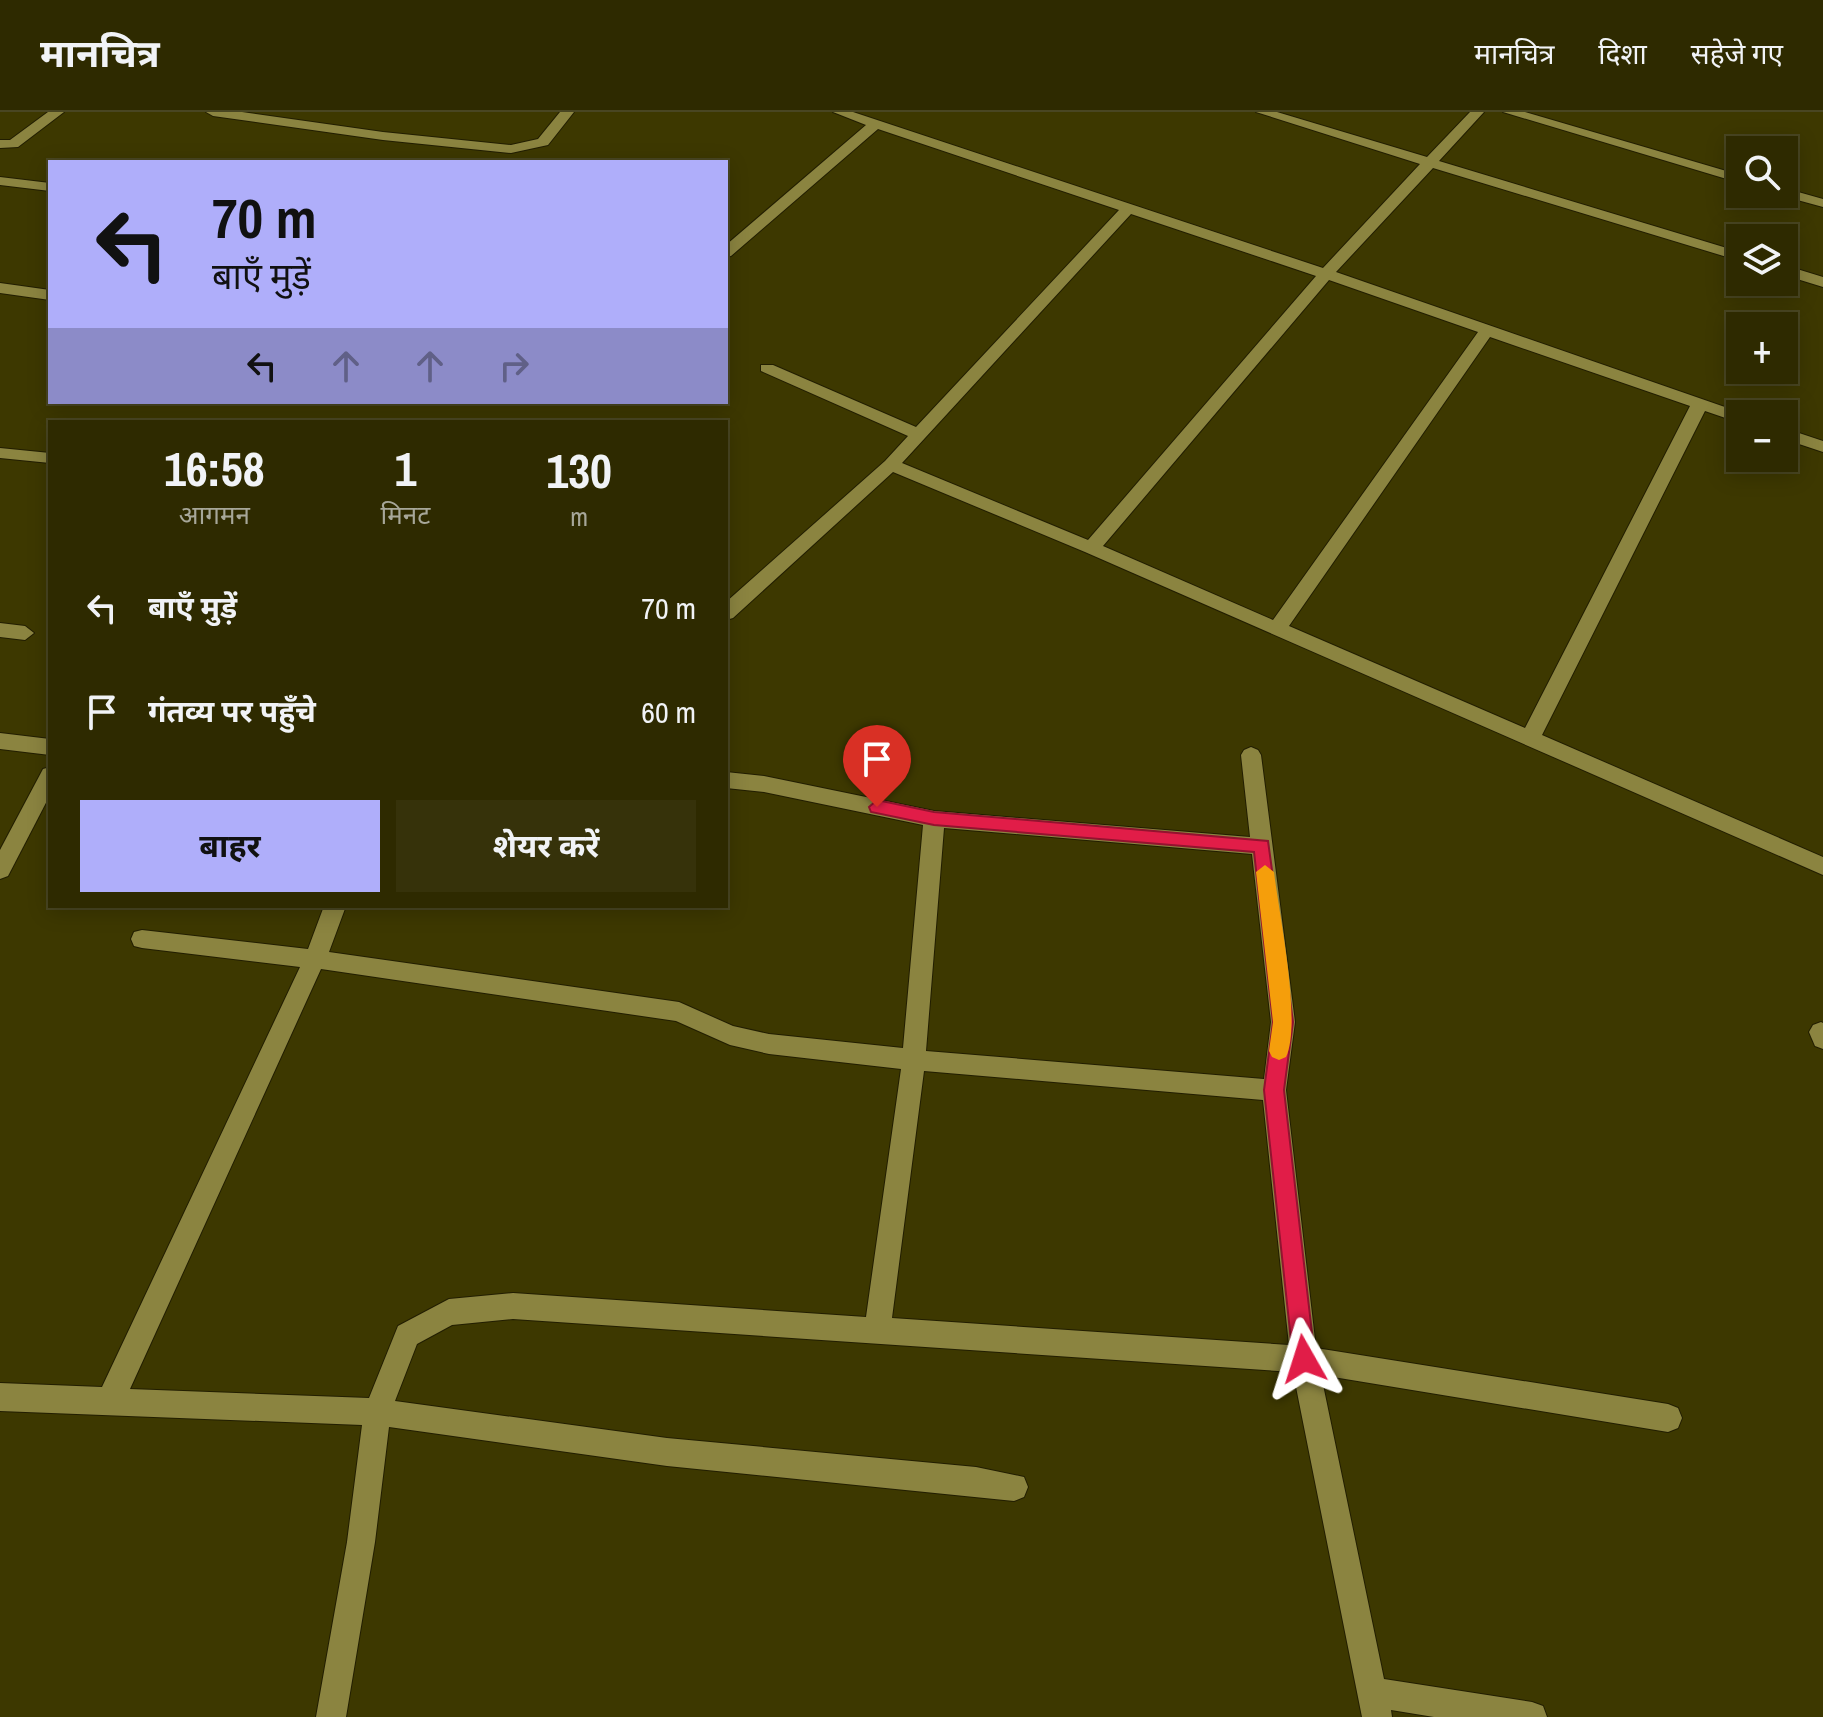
<!DOCTYPE html>
<html lang="hi">
<head>
<meta charset="utf-8">
<style>
	body { margin:0; font-family:"Archivo Narrow","Noto Sans Devanagari",sans-serif; background:#36320a; color:#f1f3f6; height:100vh; display:flex; flex-direction:column; font-size:30px; white-space:nowrap }
	* { box-sizing:border-box; margin:0 }
	p { font-size:26px; color:#a7a799 }
	.icon { flex:none; width:44px; height:44px; fill:none; stroke:currentColor; stroke-width:2; stroke-linecap:round; stroke-linejoin:round }
	.map { position:relative; flex:1; overflow:hidden }
	.panel { position:absolute; left:48px; top:308px; width:680px; height:488px; display:flex; flex-direction:column; background:#2e2a00; border-radius:0px; box-shadow:0 4px 20px #0003,0 0 0 2px #494622 }
	.panel>* { flex:none }
	.hud { position:absolute; left:48px; top:48px; width:680px; height:244px; border-radius:0px; box-shadow:0 4px 20px #0003,0 0 0 2px #494622; background:#afaefa; color:#111; overflow:hidden }
	.buttons { position:absolute; left:1726px; top:24px; display:grid; gap:16px }
	.buttons a { display:grid; place-items:center; width:72px; height:72px; border-radius:0px; background:#2e2a00; box-shadow:0 4px 20px #0003,0 0 0 2px #494622; font-size:40px }
	.pin { position:absolute; display:grid; place-items:center; width:68px; height:68px; color:#fff; margin:-82px -34px; border-radius:50% 50% 50% 0; rotate:-45deg; box-shadow:0 0 8px #0007 }
	.pin .icon { rotate:45deg }
	.me { position:absolute; width:88px; margin:-44px; rotate:354deg; stroke-linejoin:round; filter:drop-shadow(0 0 6px #0008) }
	.turn { display:flex; align-items:center; gap:28px; height:168px; padding:0 32px; font-size:36px }
	.turn .icon { width:104px; height:104px; stroke-width:2.5 }
	.turn b { display:block; font-size:56px; line-height:68px }
	.lanes { display:flex; align-items:center; height:76px; padding:0 32px; background:#0003; justify-content:center; gap:40px; direction:ltr }
	.lanes .off { opacity:.35 }
	.eta { display:flex; justify-content:space-evenly; align-items:center; height:136px; text-align:center }
	.eta b { font-size:48px; font-weight:700; line-height:56px }
	.action { display:flex; gap:16px; margin-top:auto; padding:16px 32px }
	.action a { flex:1; height:92px; border-radius:0px; background:#afaefa; color:#111; font-size:32px; font-weight:700; line-height:92px; text-align:center }
	.action a+a { background:#36320a; color:#f1f3f6 }
	ul { padding:0; list-style:none }
	li { display:flex; align-items:center; gap:24px; height:104px; padding:0 32px }
	li div { flex:1 }
	li b { display:block; font-size:30px }
	li em { font-style:normal }
	header { display:flex; align-items:center; gap:48px; box-sizing:border-box; height:112px; padding:0 40px; background:#2e2a00; border-bottom:2px solid #494622 }
	header strong { font-size:38px }
	nav { display:flex; gap:44px; margin-inline-start:auto; font-size:28px }
	.map>svg:first-child { display:block }
	.lines { fill:none; stroke-linecap:round; stroke-linejoin:round }
	.service-casing { stroke:#221e00; stroke-width:2 }
	.minor-casing { stroke:#221e00; stroke-width:2 }
	.service { fill:#8b8440; fill-rule:evenodd }
	.minor { fill:#8b8440; fill-rule:evenodd }
	.route { fill:#e11d48; stroke:#92132f; stroke-width:2 }
	.slow { fill:#f59e0b }
</style>
</head>
<body>
<header>
<strong>मानचित्र</strong>
<nav><a>मानचित्र</a><a>दिशा</a><a>सहेजे गए</a></nav>
</header>
<div class="map">
<svg width="1823" height="1605" viewBox="0 0 1823 1605">
	<rect width="100%" height="100%" fill="#3d3800"/>
	<g class="lines">
		<!-- service casing -->
		<g class="service-casing">
			<g id="service">
				<path d="M833 0H853L1323 156 1420 52 1256 0H1277L1427 45 1470 0H1484L1439 49 1740 140V149L1433 56 1336 160 1745 302H1740V311L1705 299 1542 623 1823 745V763L1085 440 893 360 733 506 726 508V490L885 349 908 324 761 259V253H773L916 315 1119 98 878 17 731 144 726 145V133L866 13ZM1131 102 1316 164 1088 428 902 351ZM1329 168 1478 220 1273 508 1103 434ZM1490 225 1690 294 1525 616 1289 514Z"/>
				<polygon points="1503,0 1525,0 1740,63 1740,71"/>
				<polygon points="1784,76 1823,87 1823,95 1779,83 1784,82"/>
				<polygon points="1784,153 1823,165 1823,175 1784,163"/>
				<polygon points="1784,316 1823,329 1823,340 1784,327"/>
			</g>
		</g>
		<!-- minor casing -->
		<g class="minor-casing">
			<g id="minor">
				<polygon points="48,0 64,0 18,35 0,36 0,28 10,28"/>
				<polygon points="206,0 242,0 383,20 511,33 538,27 560,0 574,0 548,33 511,41 383,28 213,4"/>
				<polygon points="0,65 50,71 50,79 0,73"/>
				<polygon points="0,171 50,178 50,188 0,181"/>
				<polygon points="0,336 50,341 50,351 0,346"/>
				<polygon points="0,511 25,514 34,521 25,528 0,525"/>
				<polygon points="0,621 50,627 50,643 0,637"/>
				<path d="M1251 635 1258 638 1261 643 1295 910 1286 978 1316 1236 1668 1292 1678 1296 1682 1306 1678 1316 1668 1320 1321 1263 1384 1567 1532 1590 1543 1594 1547 1605H1434L1391 1598 1392 1605H1362L1293 1260 513 1207 452 1213 417 1232 395 1289 667 1326 976 1355 1024 1365 1028 1375 1024 1385 1014 1389 667 1354 389 1315 375 1430 346 1605H316L347 1430 362 1313 0 1299V1271L102 1275 300 855 142 836 134 834 131 827 134 820 142 818 308 837 324 794H346L329 840 679 890 733 914 769 922 903 936 923 713 764 680 726 676V660L764 664 934 699 1250 725 1241 643 1244 638ZM944 716 1252 742 1271 910 1264 967 926 939ZM321 857 676 909 730 933 769 942 901 957 866 1205 513 1181 449 1187 398 1214 369 1286 130 1277ZM924 959 1263 988 1289 1233 892 1206Z"/>
				<polygon points="50,655 50,683 8,764 0,767 0,738 43,657"/>
				<polygon points="1821,910 1823,911 1823,937 1815,934 1809,920 1813,913"/>
			</g>
		</g>
		<!-- service -->
		<use href="#service" class="service"/>
		<!-- minor -->
		<use href="#minor" class="minor"/>
	</g>
	<!-- route -->
	<polygon class="route" points="877,688 934,700 1268,729 1293,910 1284,978 1315,1247 1312,1255 1304,1258 1297,1255 1293,1247 1264,978 1273,910 1254,740 934,713 871,700 869,695"/>
	<!-- slow -->
	<path class="slow" d="M1265 753 1274 760C1279 802 1302 911 1286 945L1279 948 1272 945 1269 939 1273 910 1256 760Z"/>
</svg>
<div class="buttons">
<a><svg class="icon" aria-label="search" viewBox="0 0 24 24"><circle cx="10" cy="10" r="6"/><path d="M15 15l6 6"/></svg></a>
<a><svg class="icon" aria-label="layers" viewBox="0 0 24 24"><path d="M12 4l9 5-9 5-9-5zM3 14l9 5 9-5"/></svg></a>
<a>+</a>
<a>−</a>
</div>
<div class="pin" style="left:877px;top:695px;background:#d93025"><svg class="icon" aria-label="arrive" viewBox="0 0 24 24"><path d="M6 21V4h12l-3 4 3 4H6"/></svg></div>
<svg class="me" style="left:1304px;top:1247px" viewBox="-20 -20 40 40"><path d="M0-17L14 15 0 8-14 15z" fill="#e11d48" stroke="#fff" stroke-width="4"/></svg>
<div class="hud">
<div class="turn"><svg class="icon" aria-label="left" viewBox="0 0 24 24"><path d="M17 20v-9H6M10 6l-5 5 5 5"/></svg><div><b>70 m</b>बाएँ मुड़ें</div></div>
<div class="lanes"><svg class="icon" aria-label="left" viewBox="0 0 24 24"><path d="M17 20v-9H6M10 6l-5 5 5 5"/></svg><svg class="icon off" aria-label="ahead" viewBox="0 0 24 24"><path d="M12 20V5M6 11l6-6 6 6"/></svg><svg class="icon off" aria-label="ahead" viewBox="0 0 24 24"><path d="M12 20V5M6 11l6-6 6 6"/></svg><svg class="icon off" aria-label="right" viewBox="0 0 24 24"><path d="M7 20v-9h11M14 6l5 5-5 5"/></svg></div>
</div>
<section class="panel">
<div class="eta">
<div><b>16:58</b><p>आगमन</p></div>
<div><b>1</b><p>मिनट</p></div>
<div><b>130</b><p>m</p></div>
</div>
<ul>
<li><svg class="icon" aria-label="left" viewBox="0 0 24 24"><path d="M17 20v-9H6M10 6l-5 5 5 5"/></svg><div><b>बाएँ मुड़ें</b></div><em>70 m</em></li>
<li><svg class="icon" aria-label="arrive" viewBox="0 0 24 24"><path d="M6 21V4h12l-3 4 3 4H6"/></svg><div><b>गंतव्य पर पहुँचे</b></div><em>60 m</em></li>
</ul>
<div class="action"><a>बाहर</a><a>शेयर करें</a></div>
</section>
</div>
</body>
</html>
